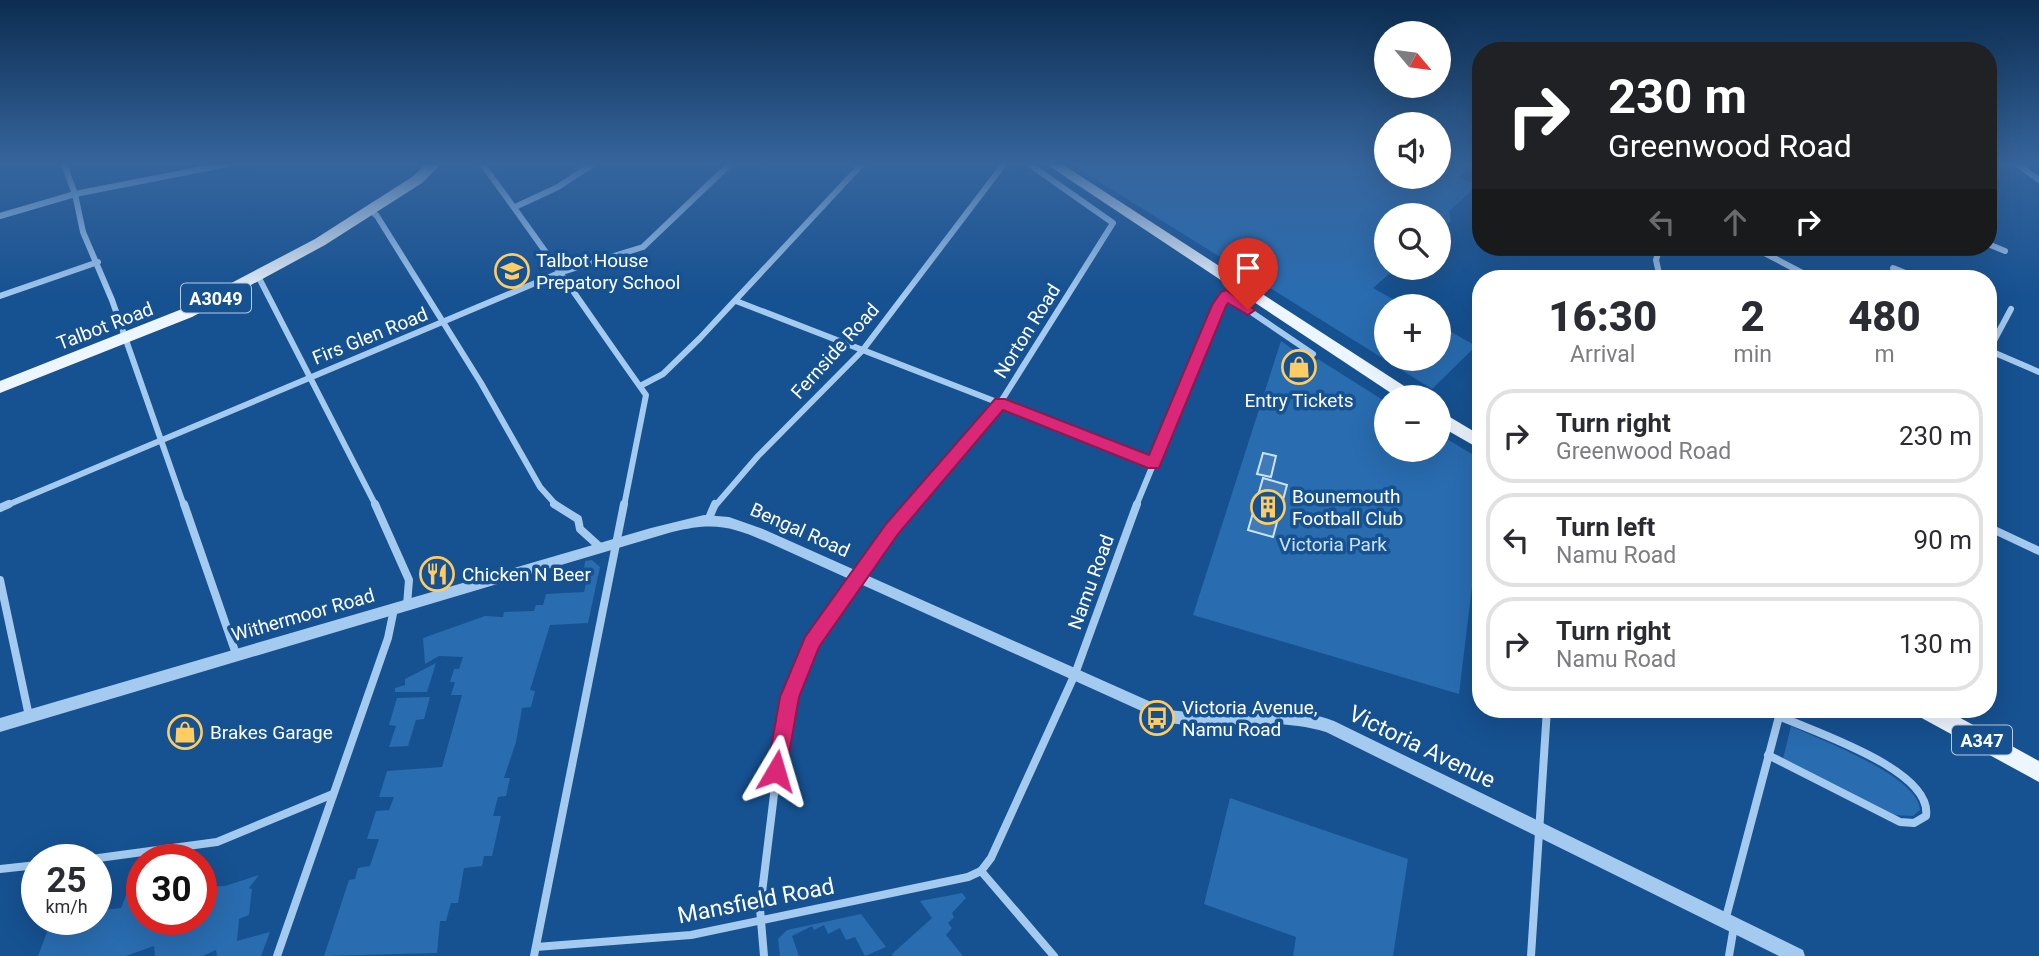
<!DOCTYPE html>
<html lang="en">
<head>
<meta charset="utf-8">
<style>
	body { margin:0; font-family:Roboto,sans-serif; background:#f7f7f7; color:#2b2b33; height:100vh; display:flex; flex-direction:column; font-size:26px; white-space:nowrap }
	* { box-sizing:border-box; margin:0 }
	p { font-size:23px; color:#7c7c81 }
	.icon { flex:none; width:38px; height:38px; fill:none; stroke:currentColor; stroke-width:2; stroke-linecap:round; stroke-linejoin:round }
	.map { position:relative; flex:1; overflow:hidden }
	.side { position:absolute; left:1472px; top:270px; width:525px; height:448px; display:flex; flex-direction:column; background:#fff; border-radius:28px; box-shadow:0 7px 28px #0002 }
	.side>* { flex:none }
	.top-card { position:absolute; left:1472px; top:42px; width:525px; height:214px; border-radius:28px; box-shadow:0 7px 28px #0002; background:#202124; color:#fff; overflow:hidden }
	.needle { width:46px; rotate:119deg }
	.fabs { position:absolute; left:1374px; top:21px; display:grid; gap:14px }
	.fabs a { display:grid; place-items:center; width:77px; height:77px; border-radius:50%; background:#fff; box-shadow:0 7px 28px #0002; font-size:35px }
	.speed { position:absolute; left:21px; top:844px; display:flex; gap:14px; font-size:35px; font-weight:700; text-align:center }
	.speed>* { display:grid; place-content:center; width:91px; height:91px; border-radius:50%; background:#fff; box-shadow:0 7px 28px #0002; line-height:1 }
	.speed small { font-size:18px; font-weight:400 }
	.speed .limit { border:10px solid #d22; background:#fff; color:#111 }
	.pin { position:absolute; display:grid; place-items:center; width:60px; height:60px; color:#fff; margin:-72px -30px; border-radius:50% 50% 50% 0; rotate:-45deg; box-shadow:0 0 7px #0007 }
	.pin .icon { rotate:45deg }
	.me { position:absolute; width:77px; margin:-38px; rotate:7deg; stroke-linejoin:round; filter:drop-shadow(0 0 5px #0008) }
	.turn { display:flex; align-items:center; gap:24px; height:147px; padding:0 21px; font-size:32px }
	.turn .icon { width:91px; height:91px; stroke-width:2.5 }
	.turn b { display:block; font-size:49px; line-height:60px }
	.lanes { display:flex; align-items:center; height:66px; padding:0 21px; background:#0003; justify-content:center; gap:35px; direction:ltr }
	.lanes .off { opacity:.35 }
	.eta { display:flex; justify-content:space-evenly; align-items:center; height:119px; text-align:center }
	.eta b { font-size:42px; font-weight:800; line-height:49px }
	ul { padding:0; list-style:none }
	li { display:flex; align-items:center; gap:21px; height:94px; margin:0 14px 10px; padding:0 7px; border:4px solid #e1e1e2; border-radius:28px }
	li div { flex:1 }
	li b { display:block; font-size:26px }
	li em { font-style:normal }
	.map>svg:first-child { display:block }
	.green { fill:#296cb0 }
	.building { fill:#3f7bb9; stroke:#cbe3fb; stroke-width:2 }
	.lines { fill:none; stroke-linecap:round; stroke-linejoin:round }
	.minor-far1 { stroke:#a4caf0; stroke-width:6 }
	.minor { stroke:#a4caf0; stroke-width:8 }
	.tertiary { fill:#a4caf0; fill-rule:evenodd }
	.primary { fill:#edf5ff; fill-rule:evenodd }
	.route { fill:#db2777; stroke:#8e194d; stroke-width:2 }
	.labels { text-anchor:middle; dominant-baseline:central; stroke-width:7; stroke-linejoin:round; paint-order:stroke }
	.shield { fill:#165191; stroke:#b9cbde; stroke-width:2 }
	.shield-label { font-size:18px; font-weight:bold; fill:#fff }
	.poi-label { font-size:19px; fill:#fff; stroke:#165191; text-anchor:start }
	.street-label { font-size:19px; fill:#fff; stroke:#165191 }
	.park-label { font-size:19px; fill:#cbe3fb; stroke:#165191 }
	.near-street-label { font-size:23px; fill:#fff; stroke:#165191 }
</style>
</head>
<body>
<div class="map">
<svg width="2039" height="956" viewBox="0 0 2039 956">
	<rect width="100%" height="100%" fill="#165191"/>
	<!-- green -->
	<g class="green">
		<polygon points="1071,164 1386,164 1386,177 1438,177 1439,164 1474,164 1459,177 1477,186 1449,211 1451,221 1439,231 1438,215 1386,215 1386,268 1396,268 1373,288 1405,306 1386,306 1386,359 1438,359 1439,325 1476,346 1432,389"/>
		<polygon points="1281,341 1312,363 1318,359 1386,402 1386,450 1438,450 1439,434 1480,459 1480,520 1459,694 1193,615"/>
		<polygon points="592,560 600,567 588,623 550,625 530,690 535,691 531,707 522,708 516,742 504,778 510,778 506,796 498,797 493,816 501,816 492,856 484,856 482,866 464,868 458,903 451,903 446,921 440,921 437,953 324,956 349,880 355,879 358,868 370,866 379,839 367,839 376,811 389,810 394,797 379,797 387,771 442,767 462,695 451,695 455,682 450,682 454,669 459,669 463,657 439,656 425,664 423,638 485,616 503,617 504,612 534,611 536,605 543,605 546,594 584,592 589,572 584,569 585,561"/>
		<polygon points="436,663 427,692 395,692 395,688 405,685 405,679"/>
		<polygon points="430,697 424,719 416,720 408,746 389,747 396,726 389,725 397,698"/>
		<path d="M1791 726C1820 740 1919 776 1920 810L1913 816 1893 815 1783 759Z"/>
		<polygon points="1230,798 1408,859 1393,956 1293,956 1296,937 1204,904"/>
		<polygon points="259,875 249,888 252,889 249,915 239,919 237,941 270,932 261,956 217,956 216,950 203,956 155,956 154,946 126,956 38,956 52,919 96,919 96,911 121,908 127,893 142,891 142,919 201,919 201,902 207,887 225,886"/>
		<polygon points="962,893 966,898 952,913 954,917 948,923 952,928 946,935 963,956 893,956 892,954 932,918 920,901"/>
		<polygon points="861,914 886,947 865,956 855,937 846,940 840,928 828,934 824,925 814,930 812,926 792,936 799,956 780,956 778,939 787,930"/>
	</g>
	<!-- building -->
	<g class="building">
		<polygon points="1263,453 1276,456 1271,477 1257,474"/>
		<polygon points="1263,478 1287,485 1273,537 1248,530"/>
	</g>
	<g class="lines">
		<!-- minor-far1 -->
		<g class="minor-far1">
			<polyline points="64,164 75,194 83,232 112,300 184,506"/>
			<path d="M482 164C539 240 591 318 646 395L624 506"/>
			<polyline points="2017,164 2039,180"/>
			<polyline points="515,207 558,187 593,164"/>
			<polyline points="370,210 377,216 481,383 540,487 557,506"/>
			<polyline points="0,216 75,194 228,164"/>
			<polyline points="1988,244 2005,251"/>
			<polyline points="1660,247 1656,260 1660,278"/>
			<polyline points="1753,247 1812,278"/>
			<polyline points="1893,268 1918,278"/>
			<polyline points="258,276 376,506"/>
			<polyline points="0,296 98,262"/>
			<polyline points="736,301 1154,463"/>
			<polyline points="1988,350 2039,372"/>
			<polyline points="1989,350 2011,309"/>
			<polyline points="642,385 663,374 700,338 862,164"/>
			<polyline points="5,506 559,273 643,247 730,164"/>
			<polyline points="715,506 758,456 862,351 1004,164"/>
			<polyline points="912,506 1000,403 1113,223 1029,164"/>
			<polyline points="1136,506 1219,305 1226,295 1313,354"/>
		</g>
		<!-- minor -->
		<g class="minor">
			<polyline points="184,504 236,654"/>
			<polyline points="375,504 409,580 407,605"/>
			<polyline points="554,504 578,519 580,529 601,548"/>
			<polyline points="0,508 9,504"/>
			<polyline points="709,518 715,504"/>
			<polyline points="1988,527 2039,551"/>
			<polyline points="0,580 29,716"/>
			<path d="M1768 755 1900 822 1914 823 1926 816C1933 770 1814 732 1779 716"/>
			<polyline points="91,859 217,842 333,794"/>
			<polyline points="0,869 37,865"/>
			<polyline points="1725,921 1781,709"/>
			<polyline points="536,947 691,935 968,877 981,871"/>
			<polyline points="277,956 388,638 394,609"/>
			<polyline points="534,956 624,504"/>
			<polyline points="764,956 760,909 782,729 801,664 811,643 913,504"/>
			<polyline points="1054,956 981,871 991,858 1075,674 1137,504"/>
			<polyline points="1531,956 1547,709"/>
			<polyline points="1729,956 1734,926"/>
		</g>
		<!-- tertiary -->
		<path class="tertiary" d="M704 515 729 517 763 529 1169 710C1224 718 1281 701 1334 721L1803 950 1805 956H1779L1326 732C1274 716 1221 730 1168 723L774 545C733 527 717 521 672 532L0 732V718L651 528Z"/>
		<!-- primary -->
		<g class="primary">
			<polygon points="426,164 441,164 422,183 325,245 192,317 0,393 0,381 182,309 315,239 412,177"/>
			<polygon points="1046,164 1062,164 1415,393 1417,397 1397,397"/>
			<polygon points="1438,410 1480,435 1480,449 1438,425"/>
			<polygon points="1915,709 1944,709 2039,761 2039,782 1918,716"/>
		</g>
	</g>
	<!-- sky -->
	<linearGradient id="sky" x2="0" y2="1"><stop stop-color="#0c2d50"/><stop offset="0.55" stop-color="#36659d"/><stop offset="1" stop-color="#36659d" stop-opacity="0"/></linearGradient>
	<rect width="2039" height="298" fill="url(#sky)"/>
	<!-- route -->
	<polygon class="route" points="1226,290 1255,310 1248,315 1228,303 1226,306 1159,468 1148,468 1003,410 898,534 819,647 799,697 786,771 783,778 776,780 769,778 767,771 780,697 805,637 886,524 995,399 1005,399 1149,455 1212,305 1221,292"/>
	<!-- icons -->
	<defs>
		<g id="school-ring" transform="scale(1.75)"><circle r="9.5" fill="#165191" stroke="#ffcb63" stroke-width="1.5"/><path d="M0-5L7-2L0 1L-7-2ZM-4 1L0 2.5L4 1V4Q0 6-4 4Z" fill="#ffcb63"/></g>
		<g id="shop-ring" transform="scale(1.75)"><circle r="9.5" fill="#165191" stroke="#ffcb63" stroke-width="1.5"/><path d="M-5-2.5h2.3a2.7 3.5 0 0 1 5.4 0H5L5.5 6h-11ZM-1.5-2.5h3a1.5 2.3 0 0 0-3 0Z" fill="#ffcb63"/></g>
		<g id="building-ring" transform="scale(1.75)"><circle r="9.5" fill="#165191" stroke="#ffcb63" stroke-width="1.5"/><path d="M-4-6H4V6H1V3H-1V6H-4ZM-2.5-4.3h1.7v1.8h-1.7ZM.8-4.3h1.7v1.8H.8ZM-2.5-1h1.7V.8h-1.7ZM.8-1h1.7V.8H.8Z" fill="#ffcb63"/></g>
		<g id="restaurant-ring" transform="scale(1.75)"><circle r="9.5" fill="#165191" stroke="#ffcb63" stroke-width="1.5"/><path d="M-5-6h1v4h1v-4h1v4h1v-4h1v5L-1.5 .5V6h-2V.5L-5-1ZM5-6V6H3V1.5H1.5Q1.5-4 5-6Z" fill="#ffcb63"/></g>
		<g id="bus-ring" transform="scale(1.75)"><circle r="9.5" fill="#165191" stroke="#ffcb63" stroke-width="1.5"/><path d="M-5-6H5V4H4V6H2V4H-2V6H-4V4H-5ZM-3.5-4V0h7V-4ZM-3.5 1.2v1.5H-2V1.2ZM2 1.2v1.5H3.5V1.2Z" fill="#ffcb63"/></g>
	</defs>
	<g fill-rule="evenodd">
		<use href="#school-ring" x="512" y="271"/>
		<use href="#shop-ring" x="1299" y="367"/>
		<use href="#building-ring" x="1268" y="507"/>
		<use href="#restaurant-ring" x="437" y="574"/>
		<use href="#bus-ring" x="1157" y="718"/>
		<use href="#shop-ring" x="185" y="732"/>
	</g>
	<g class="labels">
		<!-- shield labels -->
		<g class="shield">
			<rect x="181" y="283.5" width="70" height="29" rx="5"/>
			<rect x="1952" y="725.5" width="60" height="29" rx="5"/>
		</g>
		<g class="shield-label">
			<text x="216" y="298">A3049</text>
			<text x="1982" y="740">A347</text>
		</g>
		<!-- poi labels -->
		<g class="poi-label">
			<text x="536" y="260">Talbot House<tspan x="536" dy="22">Prepatory School</tspan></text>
			<text x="1299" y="400" text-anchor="middle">Entry Tickets</text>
			<text x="1292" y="496">Bounemouth<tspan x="1292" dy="22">Football Club</tspan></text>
			<text x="462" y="574">Chicken N Beer</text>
			<text x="1182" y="707">Victoria Avenue,<tspan x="1182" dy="22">Namu Road</tspan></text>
			<text x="210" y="732">Brakes Garage</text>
		</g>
		<!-- street labels -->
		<g class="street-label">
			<text transform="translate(105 326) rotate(-21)">Talbot Road</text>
			<text transform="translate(1027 331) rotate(-58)">Norton Road</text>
			<text transform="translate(370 336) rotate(-22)">Firs Glen Road</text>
			<text transform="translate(835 351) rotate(-48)">Fernside Road</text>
			<text transform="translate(800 530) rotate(24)">Bengal Road</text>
			<text transform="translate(1091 582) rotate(-70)">Namu Road</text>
			<text transform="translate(303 615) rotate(-16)">Withermoor Road</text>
		</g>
		<!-- park labels -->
		<g class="park-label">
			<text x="1333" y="544">Victoria Park</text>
		</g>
		<!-- near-street labels -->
		<g class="near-street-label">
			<text transform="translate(1422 747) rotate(26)">Victoria Avenue</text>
			<text transform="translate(756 901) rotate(-11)">Mansfield Road</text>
		</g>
	</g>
</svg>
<div class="fabs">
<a><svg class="needle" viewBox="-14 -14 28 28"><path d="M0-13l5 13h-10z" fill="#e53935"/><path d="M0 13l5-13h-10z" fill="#7c7c81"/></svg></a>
<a><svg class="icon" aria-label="sound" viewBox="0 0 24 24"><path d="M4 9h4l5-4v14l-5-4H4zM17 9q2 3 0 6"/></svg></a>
<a><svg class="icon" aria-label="search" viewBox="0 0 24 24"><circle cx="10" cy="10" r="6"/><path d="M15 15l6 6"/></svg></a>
<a>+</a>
<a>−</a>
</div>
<div class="speed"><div>25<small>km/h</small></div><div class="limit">30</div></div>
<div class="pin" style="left:1248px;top:310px;background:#d93025"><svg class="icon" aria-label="arrive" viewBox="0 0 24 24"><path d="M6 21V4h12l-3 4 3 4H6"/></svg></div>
<svg class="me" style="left:776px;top:771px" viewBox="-20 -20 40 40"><path d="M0-17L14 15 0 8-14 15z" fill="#db2777" stroke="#fff" stroke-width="4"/></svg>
<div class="top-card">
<div class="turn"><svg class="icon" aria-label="right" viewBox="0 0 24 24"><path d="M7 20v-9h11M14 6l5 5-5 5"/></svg><div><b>230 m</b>Greenwood Road</div></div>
<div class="lanes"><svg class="icon off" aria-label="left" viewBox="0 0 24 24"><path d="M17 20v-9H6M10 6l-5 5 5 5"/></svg><svg class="icon off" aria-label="ahead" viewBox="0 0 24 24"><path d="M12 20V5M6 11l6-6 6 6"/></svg><svg class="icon" aria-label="right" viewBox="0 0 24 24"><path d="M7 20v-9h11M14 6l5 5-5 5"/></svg></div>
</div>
<section class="side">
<div class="eta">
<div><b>16:30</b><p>Arrival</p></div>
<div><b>2</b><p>min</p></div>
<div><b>480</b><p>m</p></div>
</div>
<ul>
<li><svg class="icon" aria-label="right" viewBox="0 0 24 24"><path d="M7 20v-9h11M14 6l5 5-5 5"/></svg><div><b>Turn right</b><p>Greenwood Road</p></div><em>230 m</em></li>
<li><svg class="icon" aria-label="left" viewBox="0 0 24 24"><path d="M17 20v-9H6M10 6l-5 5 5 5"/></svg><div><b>Turn left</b><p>Namu Road</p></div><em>90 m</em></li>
<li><svg class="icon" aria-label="right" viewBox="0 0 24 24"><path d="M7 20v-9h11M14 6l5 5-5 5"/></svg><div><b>Turn right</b><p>Namu Road</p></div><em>130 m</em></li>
</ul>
</section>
</div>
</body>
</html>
